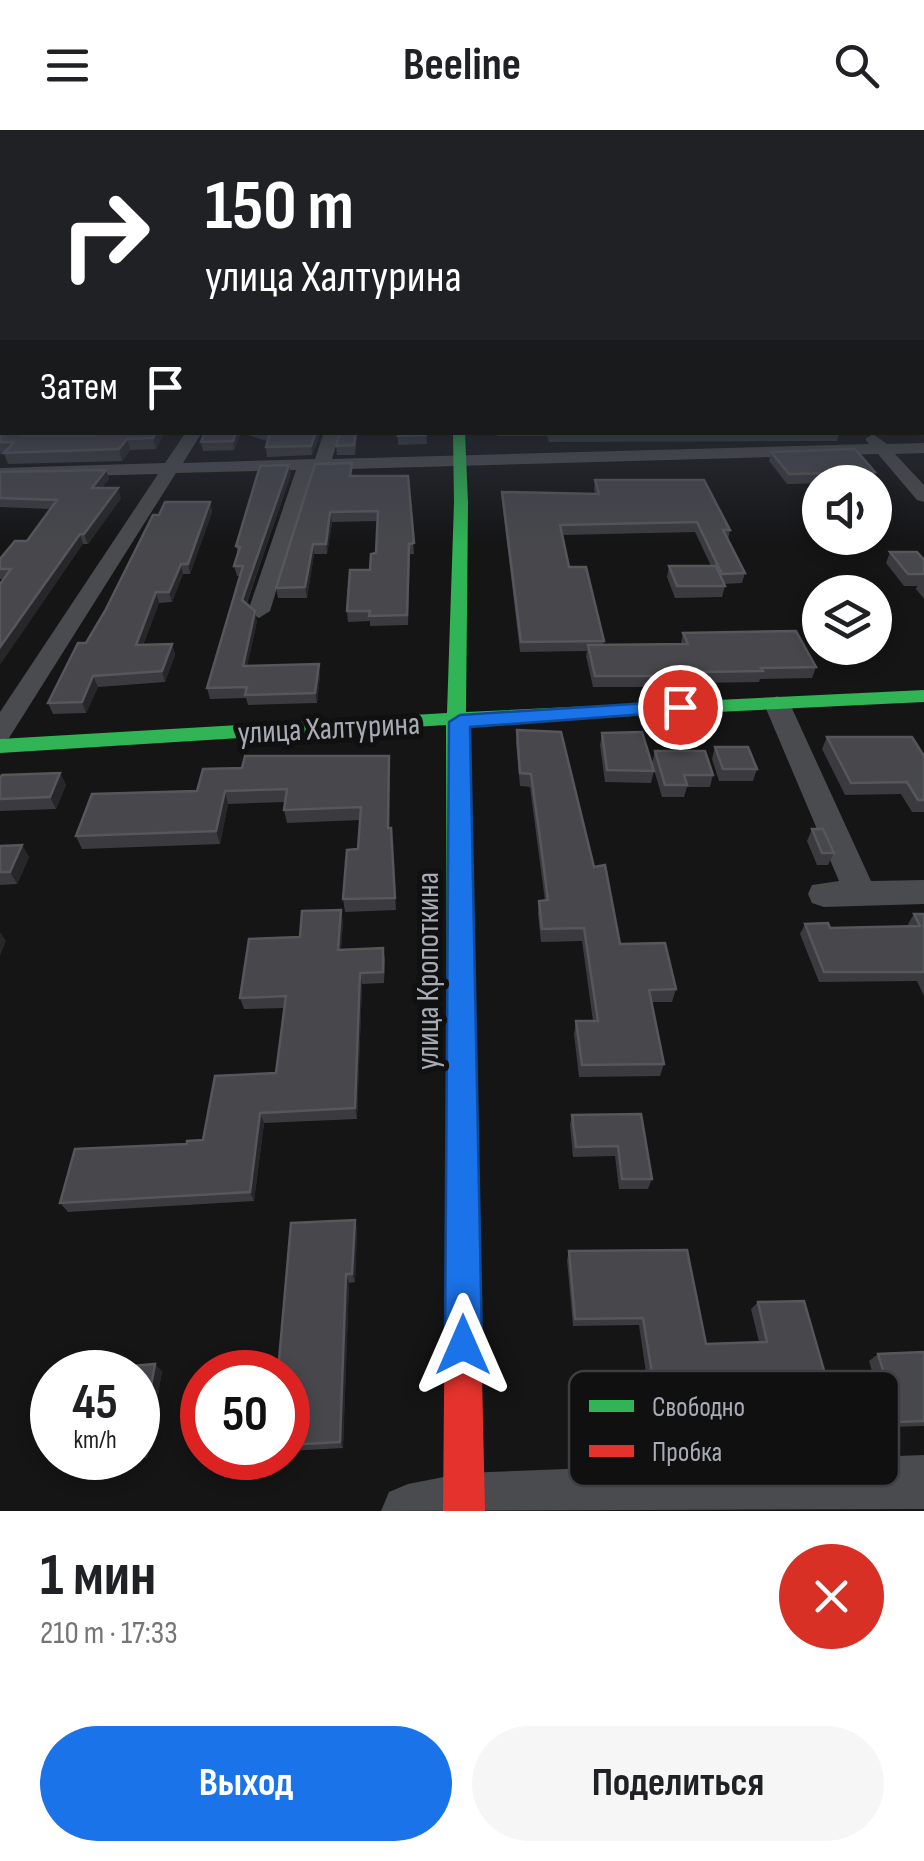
<!DOCTYPE html>
<html lang="ru">
<head>
<meta charset="utf-8">
<style>
	body { margin:0; font-family:"Sofia Sans Condensed",sans-serif; background:#f6f6f6; color:#202124; height:100vh; display:flex; flex-direction:column; font-size:38px; white-space:nowrap }
	* { box-sizing:border-box; margin:0 }
	p { font-size:32px; color:#757577 }
	.icon { flex:none; width:55px; height:55px; fill:none; stroke:currentColor; stroke-width:2; stroke-linecap:round; stroke-linejoin:round }
	.map { position:relative; height:1381px; overflow:hidden }
	.panel { display:flex; flex-direction:column; background:#fff; flex:1 }
	.panel>* { flex:none }
	.guide { position:absolute; left:0px; top:0px; width:925px; height:305px; box-shadow:0 5px 15px #0003; background:#202124; color:#fff; overflow:hidden }
	.controls { position:absolute; left:802px; top:335px; display:grid; gap:20px }
	.controls a { display:grid; place-items:center; width:90px; height:90px; border-radius:50%; background:#fff; box-shadow:0 5px 15px #0003; font-size:50px }
	.speed { position:absolute; left:30px; top:1220px; display:flex; gap:20px; font-size:50px; font-weight:700; text-align:center }
	.speed>* { display:grid; place-content:center; width:130px; height:130px; border-radius:50%; background:#fff; box-shadow:0 5px 15px #0003; line-height:1 }
	.speed small { font-size:25px; font-weight:400 }
	.speed .limit { border:15px solid #d22; background:#fff; color:#111 }
	.pin { position:absolute; display:grid; place-items:center; width:85px; height:85px; color:#fff; margin:-42px; border:5px solid #fff; border-radius:50%; box-shadow:0 2px 10px #0007 }
	.me { position:absolute; width:110px; margin:-55px; rotate:0deg; stroke-linejoin:round; filter:drop-shadow(0 0 8px #0008) }
	.turn { display:flex; align-items:center; gap:35px; height:210px; padding:0 40px; font-size:45px }
	.turn .icon { width:130px; height:130px; stroke-width:2.5 }
	.turn b { display:block; font-size:70px; line-height:85px }
	.then { display:flex; align-items:center; height:95px; padding:0 40px; background:#0003; gap:20px; font-size:38px }
	.round { display:grid; place-items:center; flex:none; width:105px; height:105px; border-radius:52px; background:#f6f6f6 }
	.head { display:flex; align-items:center; justify-content:space-between; height:170px; padding:0 40px }
	h1 { font-size:60px; font-weight:700; line-height:75px }
	.primary-button { display:flex; gap:20px; margin-top:auto; padding:20px 40px }
	.primary-button a { flex:1; height:115px; border-radius:60px; background:#1a73e8; color:#fff; font-size:40px; font-weight:700; line-height:115px; text-align:center }
	.primary-button a+a { background:#f6f6f6; color:#202124 }
	header { display:flex; justify-content:space-between; align-items:center; height:130px; padding:0 40px; background:#fff; font-size:45px; font-weight:700 }
	.map>svg:first-child { display:block }
	.lines { fill:none; stroke-linecap:round; stroke-linejoin:round }
	.street { fill:#4a4b4e; fill-rule:evenodd }
	.fast { fill:#30b455; fill-rule:evenodd }
	.jam { fill:#e5322d; fill-rule:evenodd }
	.wall { fill:#3b3b3f }
	.shaded-wall { fill:#272729 }
	.building { fill:#47474c; stroke:#56575c; stroke-width:2.5 }
	.route { fill:#1a73e8; stroke:#114b97; stroke-width:2.5 }
	.labels { text-anchor:middle; dominant-baseline:central; stroke-width:10; stroke-linejoin:round; paint-order:stroke }
	.street-label { font-size:32px; fill:#a8abb5; stroke:#101011 }
	.key { fill:#101011; stroke:#3e3e42; stroke-width:2.5 }
	.key-label { font-size:28px; fill:#a8abb5 }
</style>
</head>
<body>
<header><svg class="icon" aria-label="menu" viewBox="0 0 24 24"><path d="M4 6h16M4 12h16M4 18h16"/></svg>Beeline<svg class="icon" aria-label="search" viewBox="0 0 24 24"><circle cx="10" cy="10" r="6"/><path d="M15 15l6 6"/></svg></header>
<div class="map">
<svg width="924" height="1381" viewBox="0 0 924 1381">
	<rect width="100%" height="100%" fill="#151516"/>
	<g class="lines">
		<!-- street -->
		<g class="street">
			<polygon points="186,302 202,302 183,333 315,329 324,302 340,302 332,329 869,314 865,309 873,304 887,314 924,313 924,323 895,324 924,355 924,372 917,370 878,324 313,340 270,481 259,488 248,481 296,340 176,343 9,608 0,610 0,582 158,344 0,348 0,338 165,333"/>
			<polygon points="777,566 790,574 871,751 924,750 924,774 824,777 812,773 808,764 812,755 839,751 764,574"/>
			<polygon points="924,1325 924,1379 381,1381 389,1362 408,1354 464,1343"/>
		</g>
		<!-- fast -->
		<polygon class="fast" points="453,302 465,302 468,373 466,582 924,560 924,572 466,594 475,931 471,940 461,944 451,940 447,931 446,595 0,623 0,609 447,583 454,373"/>
		<!-- jam -->
		<polygon class="jam" points="461,918 471,922 475,931 485,1381 443,1381 447,931 451,922"/>
	</g>
	<!-- wall -->
	<g class="wall">
		<polygon points="0,262 2,302 38,302 35,305 165,302 156,319 130,320 122,331 8,334 4,323 0,324"/>
		<polygon points="205,302 321,302 312,325 267,327 266,317 267,311 241,303 234,320 203,321 201,312"/>
		<polygon points="357,302 355,325 337,325 336,316"/>
		<polygon points="398,302 426,302 427,314 398,315"/>
		<polygon points="496,302 839,303 837,311 549,312 547,306 497,306"/>
		<polygon points="771,322 875,342 872,352 787,354 769,331"/>
		<polygon points="289,335 291,344 247,473 257,491 247,536 320,545 317,573 248,575 246,568 210,569 207,558 240,446 237,446 234,436 238,424 236,416"/>
		<polygon points="106,340 109,349 102,358 121,368 88,414 83,414 4,449 0,449 0,429 27,411 51,379 0,377 0,342"/>
		<polygon points="353,343 352,346 408,346 414,424 410,424 408,495 370,496 370,491 348,492 347,481 370,440 376,423 378,391 332,392 327,424 314,424 307,468 278,468 276,458"/>
		<polygon points="595,350 730,400 728,410 745,443 742,453 724,454 725,456 722,467 675,468 667,447 669,436 711,436 695,402 562,405 569,437 604,511 603,515 681,514 683,503 816,537 812,548 760,549 759,552 697,553 696,557 593,557 586,526 587,521 520,522 502,371 502,362 595,364 594,359"/>
		<polygon points="210,372 212,382 190,444 183,444 172,472 159,473 143,515 172,514 175,525 165,552 98,557 86,583 53,584 48,573 86,513 159,385"/>
		<polygon points="890,422 924,430 924,469 916,459 917,456 904,456 886,433"/>
		<polygon points="517,600 594,737 620,814 676,859 672,872 651,872 664,934 660,946 579,947 574,904 576,891 593,891 582,811 541,812 538,784 539,771 545,771 530,657 520,656 516,613"/>
		<polygon points="602,603 654,641 651,653 605,652 600,615"/>
		<polygon points="827,607 924,626 924,682 912,682 901,664 845,665 822,619"/>
		<polygon points="715,617 757,639 753,651 719,651 712,629"/>
		<polygon points="655,621 713,645 710,657 687,657 684,667 662,667 652,633"/>
		<polygon points="389,626 389,698 392,711 396,780 345,782 343,769 358,719 360,690 287,693 284,680 285,672 228,674 220,714 82,719 76,706 197,661 242,638"/>
		<polygon points="60,643 66,655 56,679 0,681 0,648"/>
		<polygon points="812,699 834,723 828,735 817,735 807,711"/>
		<polygon points="22,715 29,727 17,754 0,755 0,716"/>
		<polygon points="914,784 924,784 924,866 917,851 819,852 800,804 805,794 830,798 909,796 908,794"/>
		<polygon points="343,791 341,820 383,818 385,829 384,853 362,854 357,989 264,993 254,1071 68,1082 60,1073 187,1014 203,1010 276,943 284,878 244,879 240,868 300,807"/>
		<polygon points="641,984 652,1049 648,1059 619,1059 615,1026 573,1027 570,995 572,985"/>
		<polygon points="355,1090 357,1099 355,1152 349,1153 343,1318 288,1321 288,1242"/>
		<polygon points="569,1121 706,1214 759,1212 751,1179 758,1172 838,1289 829,1294 779,1295 774,1274 641,1277 643,1288 639,1294 586,1294 581,1251 584,1244 646,1243 639,1195 573,1196 567,1130"/>
		<polygon points="924,1222 924,1296 889,1297 869,1231 878,1224"/>
		<polygon points="162,1241 147,1328 75,1329 71,1328 138,1328 138,1242"/>
	</g>
	<!-- shaded-wall -->
	<g class="shaded-wall">
		<polygon points="156,302 165,302 156,319 153,308"/>
		<polygon points="236,302 241,303 234,320 233,311"/>
		<polygon points="316,302 321,302 312,325 311,316"/>
		<polygon points="127,309 130,320 122,331 119,319"/>
		<polygon points="289,335 291,344 244,480 242,470"/>
		<polygon points="106,340 109,349 95,368 92,358"/>
		<polygon points="118,358 121,368 88,414 84,404"/>
		<polygon points="210,372 212,382 190,444 188,434"/>
		<polygon points="330,382 332,392 327,424 326,414"/>
		<polygon points="80,404 83,414 0,535 0,517"/>
		<polygon points="313,414 314,424 307,468 305,457"/>
		<polygon points="181,434 183,444 172,472 169,462"/>
		<polygon points="156,462 159,473 139,525 136,515"/>
		<polygon points="255,481 257,491 245,546 243,536"/>
		<polygon points="172,514 175,525 165,552 162,541"/>
		<polygon points="319,534 320,545 317,573 315,563"/>
		<polygon points="93,546 98,557 86,583 82,572"/>
		<polygon points="60,643 66,655 56,679 50,667"/>
		<polygon points="225,661 228,674 220,714 216,701"/>
		<polygon points="22,715 29,727 17,754 10,742"/>
		<polygon points="341,780 343,791 340,831 338,820"/>
		<polygon points="0,802 6,811 0,826"/>
		<polygon points="360,843 362,854 357,989 355,978"/>
		<polygon points="260,983 264,993 254,1071 250,1062"/>
		<polygon points="355,1090 357,1099 355,1152 352,1144"/>
		<polygon points="346,1144 349,1153 343,1318 340,1312"/>
		<polygon points="155,1234 162,1241 147,1328 139,1323"/>
	</g>
	<!-- building -->
	<g class="building">
		<polygon points="922,241 924,242 924,272 922,271"/>
		<polygon points="2,260 2,302 24,302 22,305 95,305 97,302 156,302 153,308 127,309 119,319 4,323 14,312 0,312 0,262"/>
		<polygon points="205,302 236,302 233,311 201,312"/>
		<polygon points="267,302 316,302 311,316 266,317 270,303"/>
		<polygon points="340,302 356,302 354,315 336,316"/>
		<polygon points="398,302 426,302 426,305 398,306"/>
		<rect x="549" y="302" width="290" height="1"/>
		<polygon points="855,319 875,342 789,344 771,322"/>
		<polygon points="352,333 350,346 408,346 414,413 409,414 407,485 369,486 370,481 347,481 350,440 370,440 371,424 376,423 378,381 330,382 326,414 313,414 305,457 276,458 315,334"/>
		<polygon points="289,335 242,470 255,481 243,536 319,534 315,563 245,565 247,557 207,558 243,436 234,436 240,417 236,416 260,336"/>
		<polygon points="106,340 92,358 118,358 84,404 80,404 0,517 0,454 11,439 0,439 0,429 15,411 27,411 57,370 0,368 0,342"/>
		<polygon points="595,350 704,350 730,400 723,400 745,443 722,444 697,392 560,395 569,437 586,437 604,511 521,512 502,362 599,364"/>
		<polygon points="165,372 210,372 188,434 181,434 169,462 156,462 136,515 172,514 162,541 93,546 82,572 48,573 78,513 86,513 105,481 153,385 159,385"/>
		<polygon points="890,422 917,422 924,430 924,444 908,444"/>
		<polygon points="669,436 716,436 725,456 677,456"/>
		<polygon points="796,501 816,537 761,538 763,541 698,542 699,546 595,546 588,515 688,514 683,503"/>
		<polygon points="517,600 561,602 594,737 605,735 620,814 665,813 676,859 649,860 664,934 582,935 576,891 598,891 584,798 542,799 539,771 548,770 540,708 531,644 520,643"/>
		<polygon points="642,602 654,641 607,640 602,603"/>
		<polygon points="827,607 912,607 924,626 924,670 918,670 907,652 851,653"/>
		<polygon points="715,617 748,617 757,639 723,639"/>
		<polygon points="655,621 705,621 713,645 684,645 687,655 665,655"/>
		<polygon points="245,626 389,626 388,698 391,698 395,768 343,769 347,720 358,719 361,677 284,680 287,659 225,661 216,701 76,706 92,664 197,661 203,639 242,638"/>
		<polygon points="60,643 50,667 0,669 0,648 2,645"/>
		<polygon points="812,699 823,699 834,723 822,723"/>
		<polygon points="22,715 10,742 0,742 0,716"/>
		<polygon points="341,780 338,820 383,818 383,842 360,843 355,978 260,983 250,1062 60,1073 75,1019 187,1014 187,1011 203,1010 215,946 276,943 286,866 240,868 249,809 300,807 302,781"/>
		<polygon points="914,784 924,784 924,842 824,842 805,794 828,793 830,798 920,796"/>
		<polygon points="641,984 652,1049 622,1049 618,1016 576,1017 572,985"/>
		<polygon points="355,1090 352,1144 346,1144 340,1312 288,1315 288,1242 278,1242 291,1093"/>
		<polygon points="687,1120 706,1214 767,1212 758,1172 804,1171 838,1289 786,1290 781,1268 640,1271 643,1288 589,1289 584,1244 652,1243 643,1188 575,1189 569,1121"/>
		<polygon points="924,1222 924,1291 899,1292 878,1224"/>
		<polygon points="155,1234 139,1323 138,1323 138,1242 109,1242 131,1241 132,1236"/>
	</g>
	<!-- sky -->
	<linearGradient id="sky" x2="0" y2="1"><stop stop-color="#0c0c0c"/><stop offset="0.53" stop-color="#353b47"/><stop offset="1" stop-color="#353b47" stop-opacity="0"/></linearGradient>
	<rect width="924" height="414" fill="url(#sky)"/>
	<!-- route -->
	<polygon class="route" points="680,571 686,573 686,581 470,597 482,1215 476,1228 463,1233 450,1228 445,1215 449,592 460,585"/>
	<g class="labels">
		<!-- street labels -->
		<g class="street-label">
			<text transform="translate(329 599) rotate(-3)">улица Халтурина</text>
			<text transform="translate(428 841) rotate(-90)">улица Кропоткина</text>
		</g>
	</g>
	<!-- legend -->
	<rect x="569" y="1241" width="330" height="115" rx="15" class="key"/>
	<rect x="589" y="1270" width="45" height="12" fill="#30b455"/>
	<rect x="589" y="1315" width="45" height="12" fill="#e5322d"/>
	<g class="key-label">
		<text x="652" y="1286">Свободно</text>
		<text x="652" y="1331">Пробка</text>
	</g>
</svg>
<div class="controls">
<a><svg class="icon" aria-label="sound" viewBox="0 0 24 24"><path d="M4 9h4l5-4v14l-5-4H4zM17 9q2 3 0 6"/></svg></a>
<a><svg class="icon" aria-label="layers" viewBox="0 0 24 24"><path d="M12 4l9 5-9 5-9-5zM3 14l9 5 9-5"/></svg></a>
</div>
<div class="speed"><div>45<small>km/h</small></div><div class="limit">50</div></div>
<div class="pin" style="left:680px;top:577px;background:#d93025"><svg class="icon" aria-label="arrive" viewBox="0 0 24 24"><path d="M6 21V4h12l-3 4 3 4H6"/></svg></div>
<svg class="me" style="left:463px;top:1215px" viewBox="-20 -20 40 40"><path d="M0-17L14 15 0 8-14 15z" fill="#1a73e8" stroke="#fff" stroke-width="4"/></svg>
<div class="guide">
<div class="turn"><svg class="icon" aria-label="right" viewBox="0 0 24 24"><path d="M7 20v-9h11M14 6l5 5-5 5"/></svg><div><b>150 m</b>улица Халтурина</div></div>
<div class="then">Затем<svg class="icon" aria-label="arrive" viewBox="0 0 24 24"><path d="M6 21V4h12l-3 4 3 4H6"/></svg></div>
</div>
</div>
<section class="panel">
<div class="head"><div><h1>1 мин</h1><p>210 m · 17:33</p></div><a class="round" style="background:#d93025;color:#fff"><svg class="icon" aria-label="close" viewBox="0 0 24 24"><path d="M6 6l12 12M18 6L6 18"/></svg></a></div>
<div class="primary-button"><a>Выход</a><a>Поделиться</a></div>
</section>
</body>
</html>
